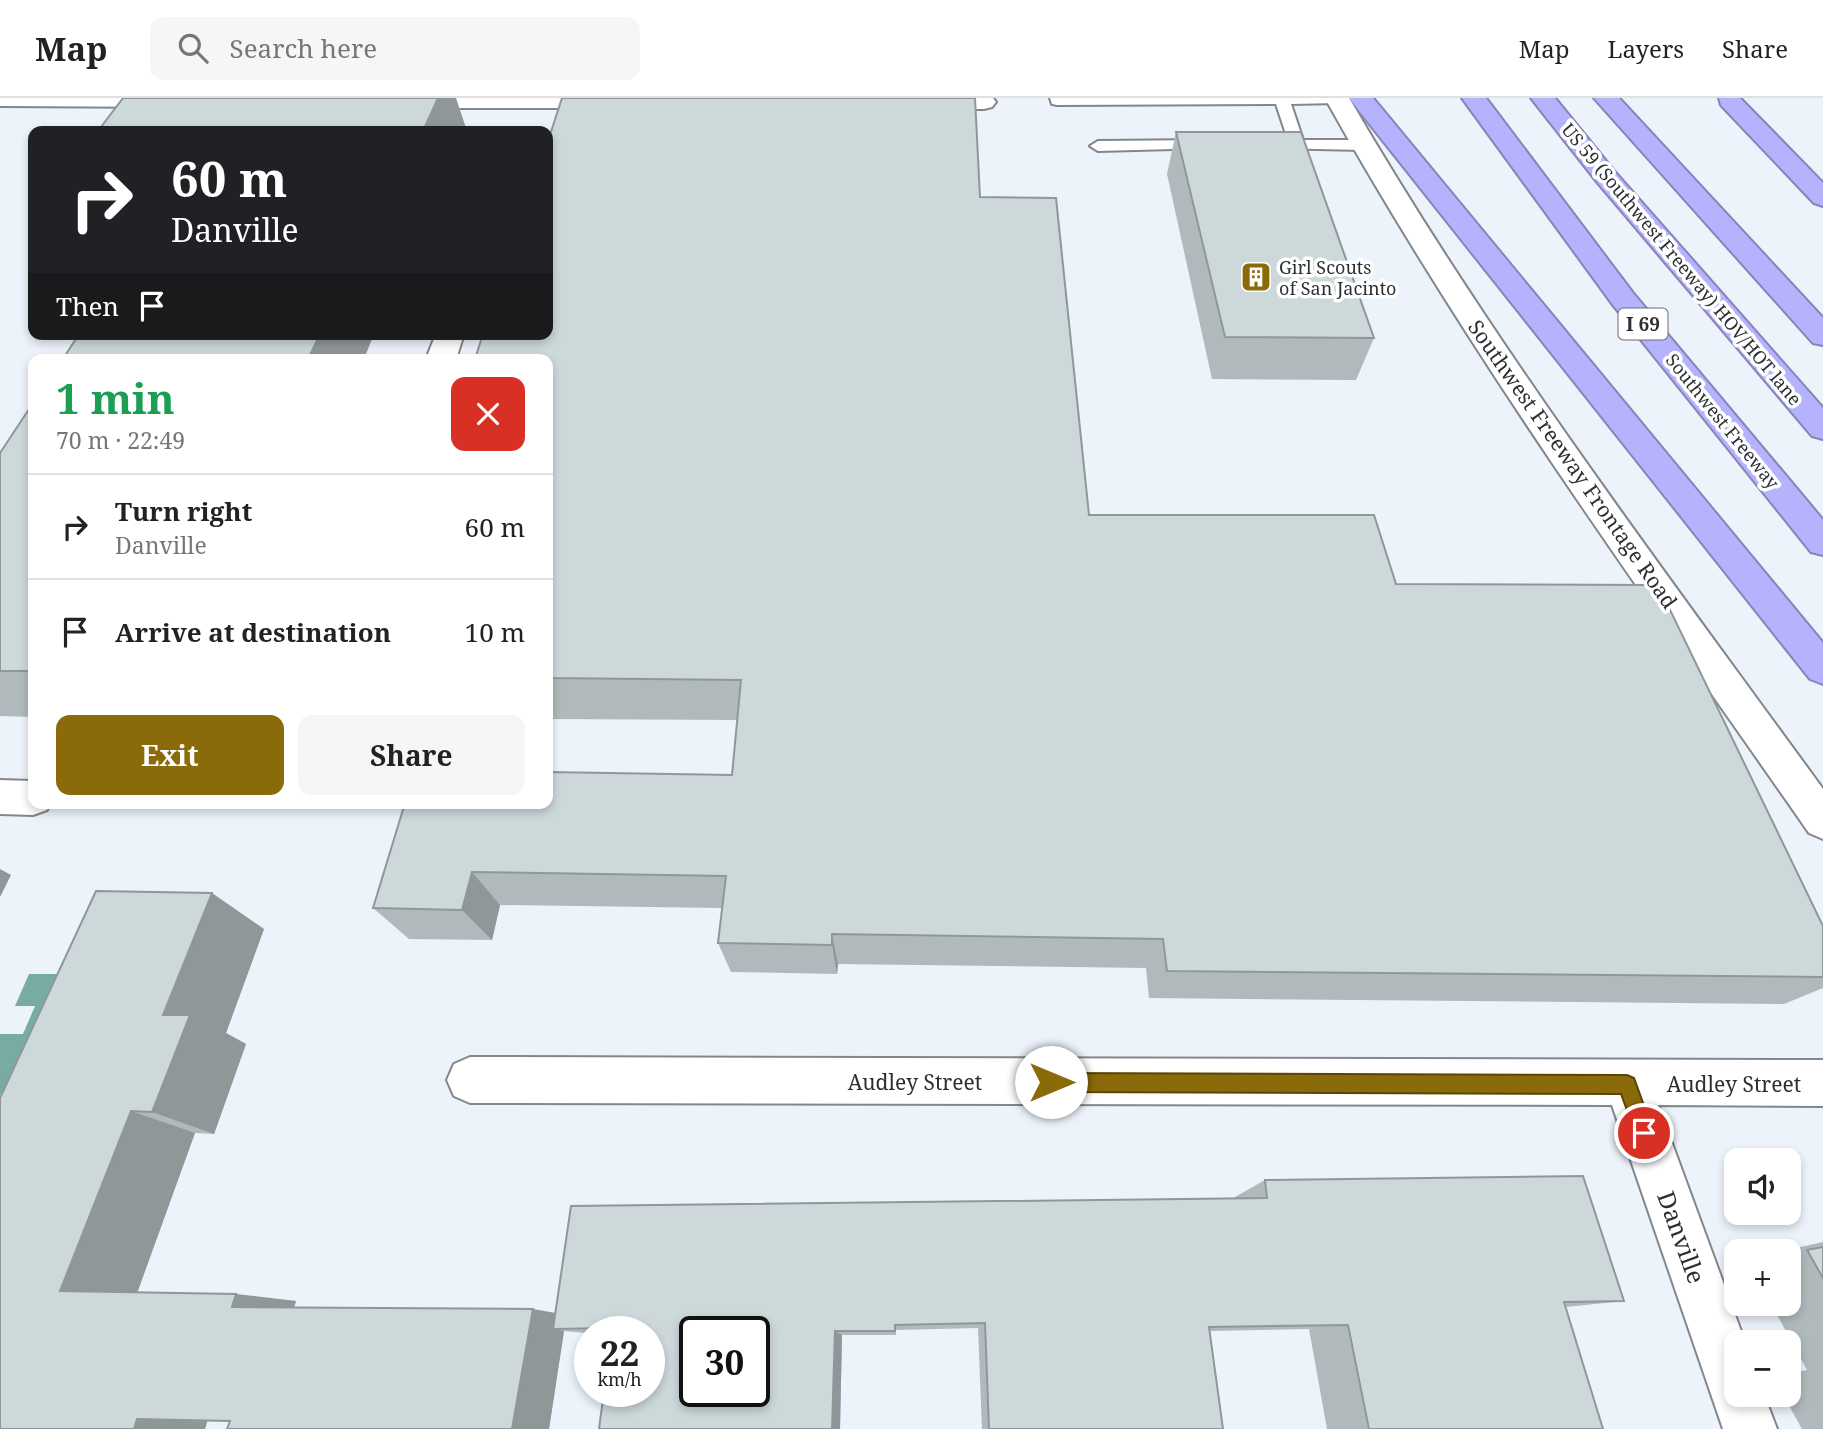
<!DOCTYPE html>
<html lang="en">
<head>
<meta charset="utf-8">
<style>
	body { margin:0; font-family:"Noto Serif",serif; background:#f6f6f6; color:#222; height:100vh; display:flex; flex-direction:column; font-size:26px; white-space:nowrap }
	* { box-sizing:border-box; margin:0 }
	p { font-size:23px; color:#767676 }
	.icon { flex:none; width:38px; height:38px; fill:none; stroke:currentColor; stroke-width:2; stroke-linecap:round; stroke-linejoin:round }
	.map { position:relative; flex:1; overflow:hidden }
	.details { position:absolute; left:28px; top:256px; width:525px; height:455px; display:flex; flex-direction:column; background:#fff; border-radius:14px; box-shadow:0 4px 10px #0003 }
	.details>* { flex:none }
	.top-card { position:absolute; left:28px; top:28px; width:525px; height:214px; border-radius:14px; box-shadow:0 4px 10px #0003; background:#202124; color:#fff; overflow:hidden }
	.tools { position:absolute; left:1724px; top:1050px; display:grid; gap:14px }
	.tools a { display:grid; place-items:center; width:77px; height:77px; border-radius:14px; background:#fff; box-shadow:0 4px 10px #0003; font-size:35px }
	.speed { position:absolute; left:574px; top:1218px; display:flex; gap:14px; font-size:35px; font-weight:700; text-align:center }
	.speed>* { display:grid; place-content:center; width:91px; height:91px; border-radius:50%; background:#fff; box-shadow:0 4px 10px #0003; line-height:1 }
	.speed small { font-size:18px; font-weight:400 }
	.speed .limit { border:4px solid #111; border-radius:10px; background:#fff; color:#111 }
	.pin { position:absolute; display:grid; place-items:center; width:60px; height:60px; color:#fff; margin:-30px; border:4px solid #fff; border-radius:50%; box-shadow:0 2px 7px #0007 }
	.me { position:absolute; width:77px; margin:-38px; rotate:90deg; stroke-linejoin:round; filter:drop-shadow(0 0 5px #0008) }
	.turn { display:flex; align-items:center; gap:24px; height:147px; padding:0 28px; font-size:32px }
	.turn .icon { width:91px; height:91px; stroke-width:2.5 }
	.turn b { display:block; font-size:49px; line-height:60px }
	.then { display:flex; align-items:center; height:66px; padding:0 28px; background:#0003; gap:14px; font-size:26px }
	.round { display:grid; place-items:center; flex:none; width:74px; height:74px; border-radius:14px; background:#f6f6f6 }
	.summary { display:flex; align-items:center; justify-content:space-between; height:119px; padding:0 28px }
	h1 { font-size:42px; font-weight:700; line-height:52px; color:#1e9e55 }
	.primary-button { display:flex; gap:14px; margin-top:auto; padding:14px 28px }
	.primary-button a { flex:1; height:80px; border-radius:14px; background:#8b6a0a; color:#fff; font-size:28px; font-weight:700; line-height:80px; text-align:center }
	.primary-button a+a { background:#f6f6f6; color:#222 }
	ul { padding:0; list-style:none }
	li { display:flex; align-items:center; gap:21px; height:105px; padding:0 28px; border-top:2px solid #e0e0e0 }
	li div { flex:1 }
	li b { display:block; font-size:26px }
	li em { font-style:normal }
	header { display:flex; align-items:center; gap:42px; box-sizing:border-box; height:98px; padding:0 35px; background:#fff; border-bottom:2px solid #e0e0e0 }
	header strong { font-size:33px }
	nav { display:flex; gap:38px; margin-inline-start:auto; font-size:24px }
	.search { width:490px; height:63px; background:#f6f6f6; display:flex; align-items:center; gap:18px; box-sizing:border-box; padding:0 24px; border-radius:14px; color:#767676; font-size:26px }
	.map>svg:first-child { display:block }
	.water { fill:#77aba4 }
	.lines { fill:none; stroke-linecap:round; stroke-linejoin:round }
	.lane-casing { stroke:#82878e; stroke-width:4 }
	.street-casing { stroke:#82878e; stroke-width:4 }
	.secondary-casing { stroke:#82878e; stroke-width:4 }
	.highway-casing { stroke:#8685b7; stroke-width:4 }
	.lane { fill:#fff; fill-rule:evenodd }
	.street { fill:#fff; fill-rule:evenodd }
	.secondary { fill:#fff; fill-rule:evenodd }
	.highway { fill:#b6b3fe; fill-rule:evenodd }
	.wall { fill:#b0babc }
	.shaded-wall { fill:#909799 }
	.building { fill:#cdd8db; stroke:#909799; stroke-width:2; fill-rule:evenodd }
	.route { fill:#8b6a0a; stroke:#5a4506; stroke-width:2 }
	.labels { text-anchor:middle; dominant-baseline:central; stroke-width:7; stroke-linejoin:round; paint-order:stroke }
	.far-street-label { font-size:18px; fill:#2d2f32; stroke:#fff }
	.far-poi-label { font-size:18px; fill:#2d2f32; stroke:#fff; text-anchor:start }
	.shield { fill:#fff; stroke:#6c6d70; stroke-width:2 }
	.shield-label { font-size:19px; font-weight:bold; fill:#2d2f32 }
	.street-label { font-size:21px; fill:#2d2f32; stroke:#fff }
	.near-street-label { font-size:24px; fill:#2d2f32; stroke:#fff }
</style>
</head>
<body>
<header>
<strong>Map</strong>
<div class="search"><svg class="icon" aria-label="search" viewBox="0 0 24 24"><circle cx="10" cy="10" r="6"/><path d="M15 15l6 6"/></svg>Search here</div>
<nav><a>Map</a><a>Layers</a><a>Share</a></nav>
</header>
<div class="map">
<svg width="1823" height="1331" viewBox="0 0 1823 1331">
	<rect width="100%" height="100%" fill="#ecf3fa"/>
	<!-- water -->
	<polygon class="water" points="29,876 87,876 34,996 0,996 0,936 23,936 35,908 15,908"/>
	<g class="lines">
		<!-- lane casing -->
		<g class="lane-casing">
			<g id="lane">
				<polygon points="1050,0 1345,0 1343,4 1338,5 1291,6 1303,42 1363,42 1371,47 1363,52 1268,50 1266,47 1268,44 1288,42 1276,6 1057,7 1052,6"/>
				<polygon points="1206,42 1212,44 1214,47 1212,50 1098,53 1090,48 1098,43"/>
			</g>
		</g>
		<!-- street casing -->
		<g class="street-casing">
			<g id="street">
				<polygon points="0,0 183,0 185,2 181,7 173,9 0,8"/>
				<polygon points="395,0 624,0 626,3 622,8 614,10 405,10 397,8 393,3"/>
				<polygon points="914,0 993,0 996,4 992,9 984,11 923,11 915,9 911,4"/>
				<polygon points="436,236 464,236 456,261 426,261"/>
				<polygon points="0,682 33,683 33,705 50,705 47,712 33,717 0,716"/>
				<polygon points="470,959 1823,962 1823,1008 1658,1007 1745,1244 1736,1244 1736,1297 1764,1297 1777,1331 1723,1331 1612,1007 470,1005 454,998 447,982 454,966"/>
			</g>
		</g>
		<!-- secondary casing -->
		<g class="secondary-casing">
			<path id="secondary" d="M1325 0H1349C1489 241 1659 466 1823 691V741L1809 735C1642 495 1468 256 1325 0Z"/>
		</g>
		<!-- highway casing -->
		<g class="highway-casing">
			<g id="highway">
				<polygon points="1349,0 1373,0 1823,545 1823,586 1810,581"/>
				<polygon points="1462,0 1486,0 1633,195 1823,422 1823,457 1811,454 1613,207"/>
				<polygon points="1531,0 1555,0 1615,74 1823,310 1823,341 1812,338 1597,84"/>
				<polygon points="1594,0 1619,0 1823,220 1823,247 1813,245"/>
				<polygon points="1719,0 1740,0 1823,85 1823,108 1814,105 1721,7"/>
			</g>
		</g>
		<!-- lane -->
		<use href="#lane" class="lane"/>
		<!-- street -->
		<use href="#street" class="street"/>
		<!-- secondary -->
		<use href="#secondary" class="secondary"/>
		<!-- highway -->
		<use href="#highway" class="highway"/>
	</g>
	<!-- wall -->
	<g class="wall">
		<polygon points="1176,34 1374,240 1356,282 1212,281 1167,76"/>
		<polygon points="980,99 1089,417 1396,486 1823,879 1823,890 1784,906 1149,900 1146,870 838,866 837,876 731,874 718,845 722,810 500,807 492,842 409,841 373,810 732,677 737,622 548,621 548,236"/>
		<polygon points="33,305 33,619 0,618 0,355"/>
		<polygon points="264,831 226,935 246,946 214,1036 195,1035 137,1194 296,1203 294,1210 555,1215 1235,1100 1235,1099 1265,1082 1624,1203 1566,1209 1603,1331 1327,1331 1309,1231 1209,1233 1223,1331 982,1331 978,1230 896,1232 896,1237 842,1237 840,1331 599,1331 649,1234 590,1234 590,1235 585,1235 564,1233 549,1331 207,1323 205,1331 0,1331 0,1000"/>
		<polygon points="1823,1144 1823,1331 1802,1331 1783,1297 1788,1297 1788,1276 1807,1272 1771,1206 1788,1206 1788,1153 1782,1153"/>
	</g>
	<!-- shaded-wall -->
	<g class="shaded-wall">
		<polygon points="438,0 456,0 467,33 423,33"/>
		<polygon points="320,236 374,236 364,261 308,261"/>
		<polygon points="0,771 11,777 0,799"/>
		<polygon points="472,774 500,807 492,842 462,812"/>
		<polygon points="212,795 264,831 226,935 246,946 214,1036 152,1014 163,917"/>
		<polygon points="832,836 838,866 837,876 832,847"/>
		<polygon points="131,1013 195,1035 135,1201 60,1193"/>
		<polygon points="236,1196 296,1203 292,1216 232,1209"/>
		<polygon points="533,1211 567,1217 553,1231 564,1233 549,1331 512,1331"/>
		<polygon points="835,1233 842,1237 840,1331 832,1331"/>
		<polygon points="209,1318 205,1331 134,1331 137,1321"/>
	</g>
	<!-- building -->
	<g class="building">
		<polygon points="123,0 438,0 423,33 98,33"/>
		<polygon points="562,0 975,0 980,99 1056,100 1089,417 1374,417 1396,486 1658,487 1823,828 1823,879 1167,873 1163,841 832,836 832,847 718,845 726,778 472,774 462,812 373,810 405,705 548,705 548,674 732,677 741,582 548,580 548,261 475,261 483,236 548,236 548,43"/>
		<polygon points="1176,34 1301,34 1374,240 1225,239"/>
		<polygon points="79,236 320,236 308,261 63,261"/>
		<polygon points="33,305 33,573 0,573 0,355"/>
		<polygon points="96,793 212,795 163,917 190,917 152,1014 131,1013 60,1193 236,1196 232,1209 533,1211 512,1331 227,1331 230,1323 137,1321 134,1331 0,1331 0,1000"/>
		<path d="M1583 1078 1624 1203 1564 1204 1603 1331H1369L1348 1227 1209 1229 1223 1331H989L985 1225 895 1227V1233H835L832 1331H599L604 1293H649V1234H611V1230L553 1231 571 1108 1267 1100 1265 1082ZM695 1234H754V1293H695Z"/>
		<polygon points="1823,1149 1823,1180 1807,1152"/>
	</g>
	<!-- route -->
	<polygon class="route" points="1051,975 1627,977 1634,980 1654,1035 1651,1042 1644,1045 1638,1042 1621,996 1051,994 1045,991 1042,984 1045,978"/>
	<!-- icons -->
	<defs>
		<g id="building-square" transform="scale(1.575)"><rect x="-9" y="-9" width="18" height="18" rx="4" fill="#8b6a0a" stroke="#fff"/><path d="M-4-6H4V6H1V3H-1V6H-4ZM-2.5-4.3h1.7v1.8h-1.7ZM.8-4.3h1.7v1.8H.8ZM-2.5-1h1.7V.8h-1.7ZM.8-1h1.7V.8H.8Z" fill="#fff"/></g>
	</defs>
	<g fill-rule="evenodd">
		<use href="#building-square" x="1256" y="179"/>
	</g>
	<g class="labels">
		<!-- far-street labels -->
		<g class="far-street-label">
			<text transform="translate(1682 166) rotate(50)">US 59 (Southwest Freeway) HOV/HOT lane</text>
			<text transform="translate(1723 323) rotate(51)">Southwest Freeway</text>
		</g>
		<!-- far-poi labels -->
		<g class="far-poi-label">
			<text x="1279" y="169">Girl Scouts<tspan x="1279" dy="21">of San Jacinto</tspan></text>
		</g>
		<!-- shield labels -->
		<rect class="shield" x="1618.5" y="210.5" width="49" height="31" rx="5"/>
		<g class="shield-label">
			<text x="1643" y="226">I 69</text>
		</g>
		<!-- street labels -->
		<g class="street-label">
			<text transform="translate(1573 366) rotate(55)">Southwest Freeway Frontage Road</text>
			<text x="915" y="984">Audley Street</text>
			<text x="1734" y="986">Audley Street</text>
		</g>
		<!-- near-street labels -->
		<g class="near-street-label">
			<text transform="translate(1682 1139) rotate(70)">Danville</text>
		</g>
	</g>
</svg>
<div class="tools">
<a><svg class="icon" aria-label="sound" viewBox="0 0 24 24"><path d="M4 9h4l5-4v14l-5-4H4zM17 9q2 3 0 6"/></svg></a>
<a>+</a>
<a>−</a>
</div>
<div class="speed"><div>22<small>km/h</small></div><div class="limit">30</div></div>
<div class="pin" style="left:1644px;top:1035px;background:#d93025"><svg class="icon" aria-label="arrive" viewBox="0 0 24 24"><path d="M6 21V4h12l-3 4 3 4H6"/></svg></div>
<svg class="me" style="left:1051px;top:984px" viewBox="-20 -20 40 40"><circle r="19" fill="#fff"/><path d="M0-13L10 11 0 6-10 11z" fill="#8b6a0a"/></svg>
<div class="top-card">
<div class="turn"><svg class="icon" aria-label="right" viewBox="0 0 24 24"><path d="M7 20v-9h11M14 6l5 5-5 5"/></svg><div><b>60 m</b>Danville</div></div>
<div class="then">Then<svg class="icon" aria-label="arrive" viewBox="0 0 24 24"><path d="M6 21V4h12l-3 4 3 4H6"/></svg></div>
</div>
<section class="details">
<div class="summary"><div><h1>1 min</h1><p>70 m · 22:49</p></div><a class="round" style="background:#d93025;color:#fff"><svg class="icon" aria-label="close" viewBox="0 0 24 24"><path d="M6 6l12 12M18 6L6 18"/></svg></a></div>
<ul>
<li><svg class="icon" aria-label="right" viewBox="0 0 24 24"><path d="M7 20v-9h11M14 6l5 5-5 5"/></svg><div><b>Turn right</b><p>Danville</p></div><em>60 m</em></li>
<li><svg class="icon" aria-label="arrive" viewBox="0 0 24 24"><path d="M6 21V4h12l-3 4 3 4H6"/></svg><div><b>Arrive at destination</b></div><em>10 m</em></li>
</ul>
<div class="primary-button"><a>Exit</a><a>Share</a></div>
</section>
</div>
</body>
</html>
